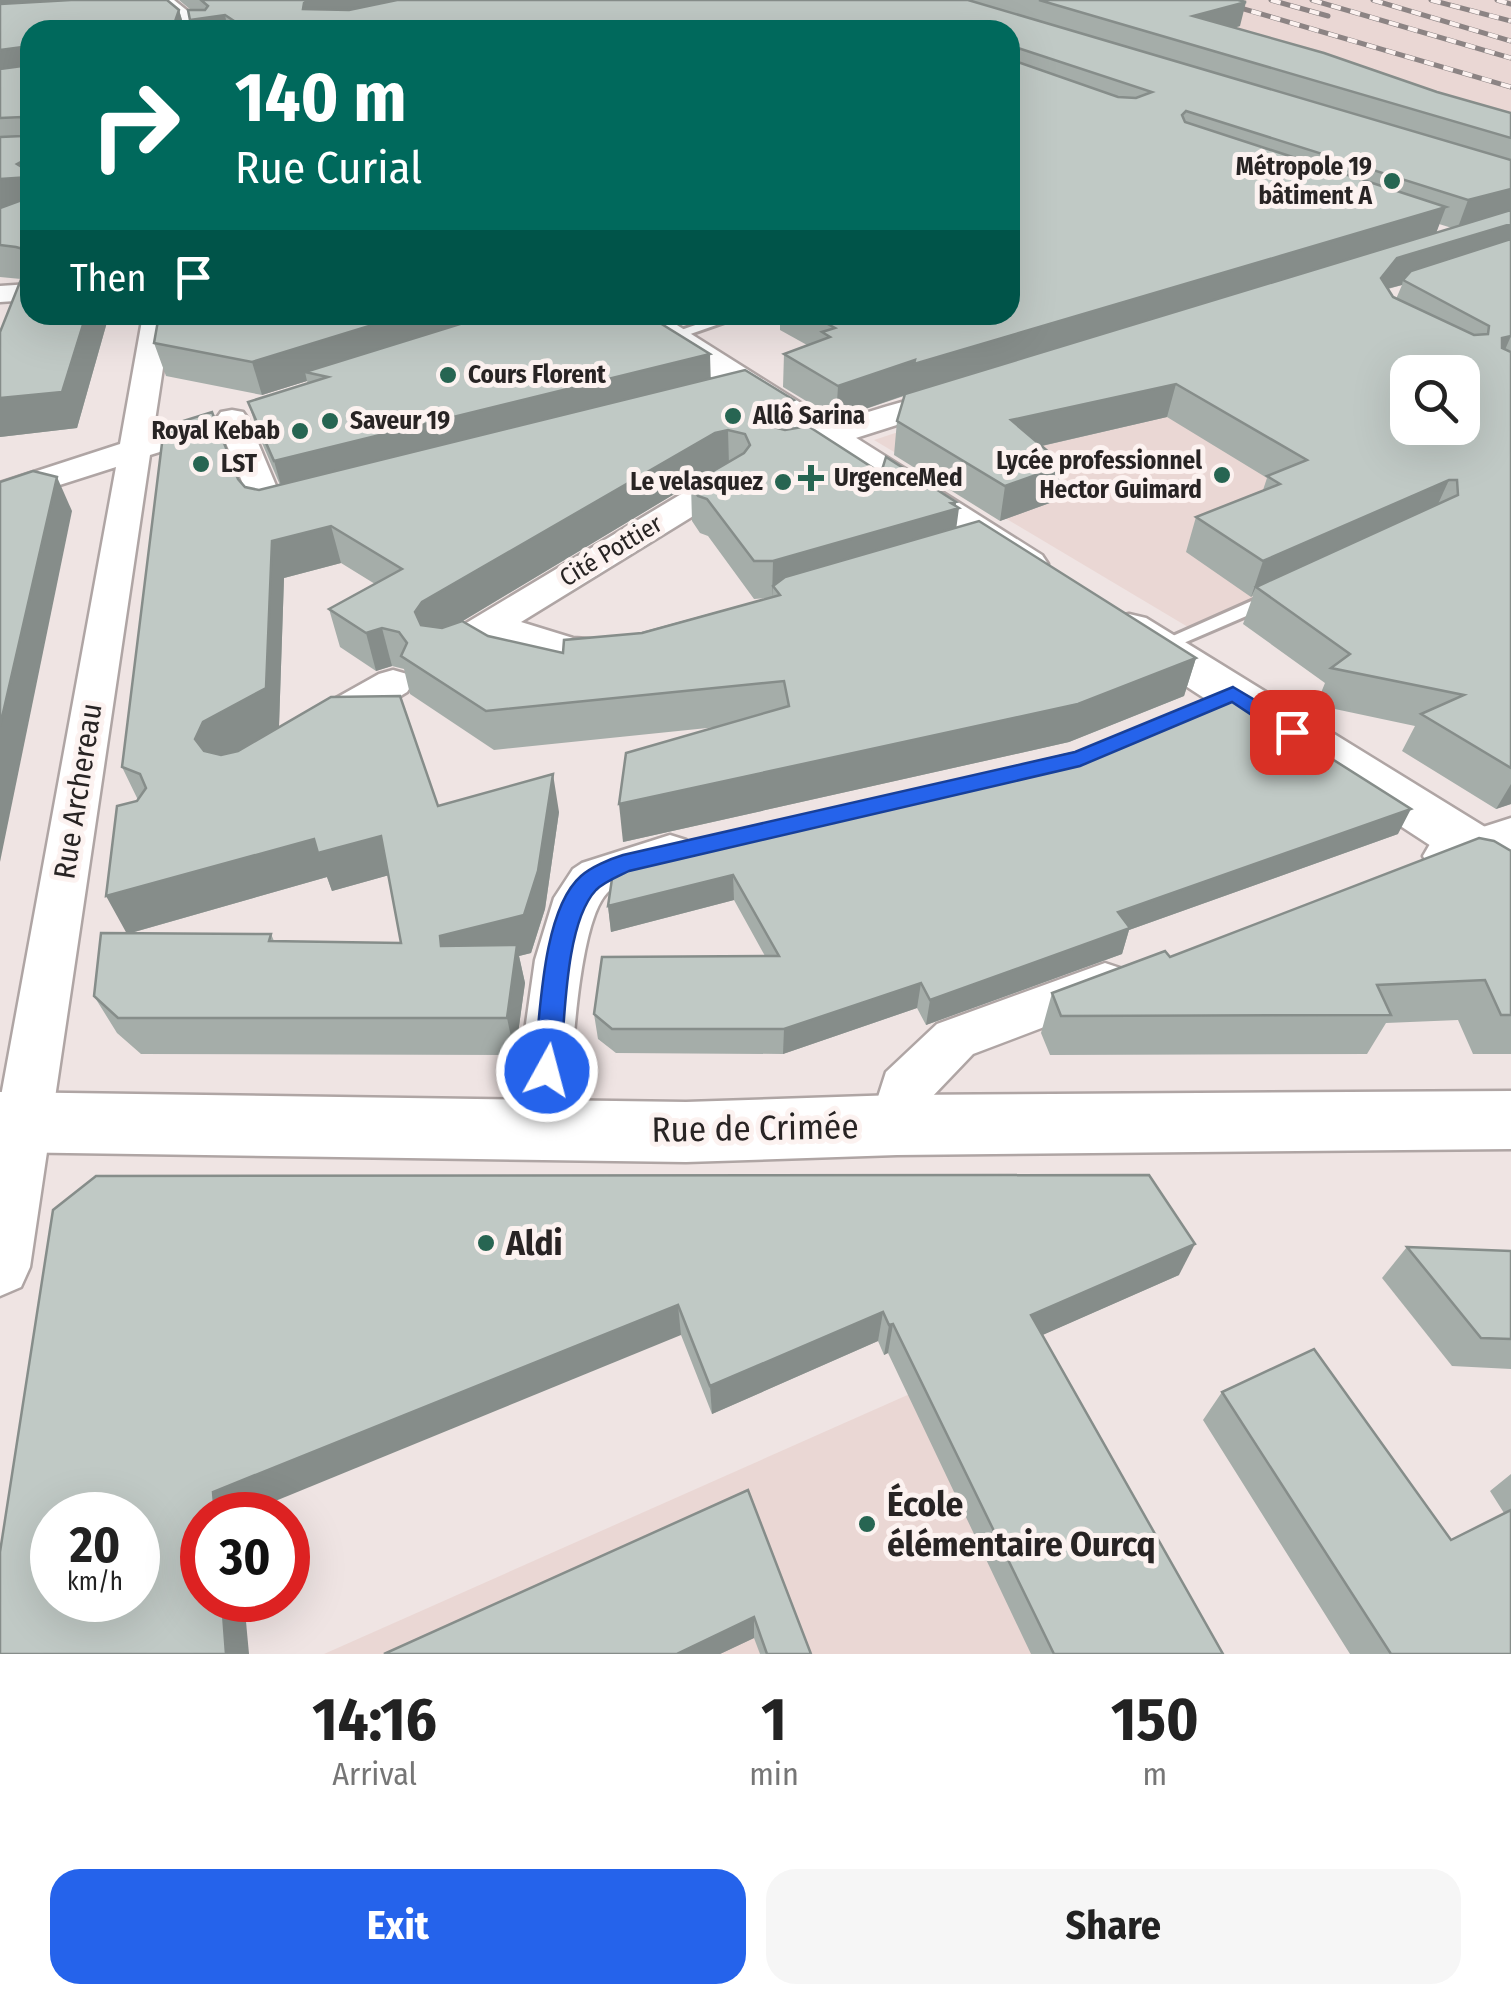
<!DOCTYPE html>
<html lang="en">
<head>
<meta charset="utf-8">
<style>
	body { margin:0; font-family:"Fira Sans Condensed",sans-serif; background:#f6f6f6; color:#222; height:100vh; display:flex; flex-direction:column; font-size:38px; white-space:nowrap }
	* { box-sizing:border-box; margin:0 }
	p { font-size:32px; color:#767676 }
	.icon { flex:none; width:55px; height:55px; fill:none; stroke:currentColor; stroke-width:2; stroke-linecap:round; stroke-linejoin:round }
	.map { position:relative; height:1654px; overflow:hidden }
	.sheet { display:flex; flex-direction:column; background:#fff; flex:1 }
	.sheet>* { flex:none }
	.hud { position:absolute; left:20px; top:20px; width:1000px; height:305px; border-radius:30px; box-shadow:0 10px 40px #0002; background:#00695c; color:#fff; overflow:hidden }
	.controls { position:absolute; left:1390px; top:355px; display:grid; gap:20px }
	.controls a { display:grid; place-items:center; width:90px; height:90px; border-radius:20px; background:#fff; box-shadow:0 10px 40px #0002; font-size:50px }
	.speed { position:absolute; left:30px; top:1492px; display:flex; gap:20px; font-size:50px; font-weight:700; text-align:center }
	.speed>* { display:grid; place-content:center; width:130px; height:130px; border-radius:50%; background:#fff; box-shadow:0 10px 40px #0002; line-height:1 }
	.speed small { font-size:25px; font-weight:400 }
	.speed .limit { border:15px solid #d22; background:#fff; color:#111 }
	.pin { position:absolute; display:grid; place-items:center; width:85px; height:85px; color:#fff; margin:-42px; border-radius:20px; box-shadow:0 5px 15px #0006 }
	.me { position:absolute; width:110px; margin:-55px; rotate:7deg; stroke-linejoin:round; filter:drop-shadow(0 0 8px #0008) }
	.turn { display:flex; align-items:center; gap:35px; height:210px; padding:0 50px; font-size:45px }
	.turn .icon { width:130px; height:130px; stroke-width:2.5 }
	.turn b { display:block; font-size:70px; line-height:85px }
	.then { display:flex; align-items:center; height:95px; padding:0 50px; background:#0003; gap:20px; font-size:38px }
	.eta { display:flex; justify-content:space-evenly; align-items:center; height:170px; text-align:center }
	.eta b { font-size:60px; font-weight:700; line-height:70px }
	.button { display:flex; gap:20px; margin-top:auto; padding:20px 50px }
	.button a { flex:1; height:115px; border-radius:30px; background:#2563eb; color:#fff; font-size:40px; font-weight:700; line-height:115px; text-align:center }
	.button a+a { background:#f6f6f6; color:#222 }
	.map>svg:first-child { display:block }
	.built { fill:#ead7d4; fill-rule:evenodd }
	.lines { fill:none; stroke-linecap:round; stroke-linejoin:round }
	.lane-casing { stroke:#afa5a4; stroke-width:6 }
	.street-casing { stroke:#afa5a4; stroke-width:5 }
	.secondary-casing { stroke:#afa5a4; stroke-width:5 }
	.lane { fill:#fff; fill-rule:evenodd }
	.street { fill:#fff; fill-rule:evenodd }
	.secondary { fill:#fff; fill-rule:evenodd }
	.rail-casing { stroke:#8c8484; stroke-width:5 }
	.rail { stroke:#fcf2f0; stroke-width:4; stroke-dasharray:10; stroke-linecap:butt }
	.wall { fill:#a5ada9; fill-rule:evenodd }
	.shaded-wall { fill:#868d8a }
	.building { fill:#c0c9c5; stroke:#868d8a; stroke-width:2.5; fill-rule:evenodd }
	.route { fill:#2563eb; stroke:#184099; stroke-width:2.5 }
	.poi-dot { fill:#276552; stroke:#fcf2f0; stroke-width:4 }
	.labels { text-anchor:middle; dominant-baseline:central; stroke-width:10; stroke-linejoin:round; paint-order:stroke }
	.far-poi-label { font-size:25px; font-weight:bold; fill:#282424; stroke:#fcf2f0; text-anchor:start }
	.far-street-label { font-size:25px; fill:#282424; stroke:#fcf2f0 }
	.street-label { font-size:30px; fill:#282424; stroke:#fcf2f0 }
	.near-street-label { font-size:35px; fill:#282424; stroke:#fcf2f0 }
	.near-poi-label { font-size:35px; font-weight:bold; fill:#282424; stroke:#fcf2f0; text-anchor:start }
</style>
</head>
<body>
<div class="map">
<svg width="1511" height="1654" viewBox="0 0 1511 1654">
	<rect width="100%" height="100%" fill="#efe4e3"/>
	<!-- built -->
	<g class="built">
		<polygon points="960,0 1511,0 1511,167"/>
		<path d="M1323 292 1511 389V510L1193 630 874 440ZM1408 372H1462V428H1408Z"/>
		<polygon points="1020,1345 1190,1654 324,1654"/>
	</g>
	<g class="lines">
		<!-- lane casing -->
		<g class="lane-casing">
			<g id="lane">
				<polygon points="724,315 745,315 676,339 664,336"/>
				<polygon points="1274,591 1281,593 1281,601 1165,651 1151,651 1148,647"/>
			</g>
		</g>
		<!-- street casing -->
		<g class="street-casing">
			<g id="street">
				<polygon points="30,284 30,300 0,302 0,286"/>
				<polygon points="143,315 171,315 153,434 166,436 171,443 166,450 150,455 30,1267 21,1287 0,1296 0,1102 116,467 0,504 0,483 120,444"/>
				<path d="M955 388 966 391 970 397 966 403 840 443 800 461H778L773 454C789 431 922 396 955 388Z"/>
				<polygon points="232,410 243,412 248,419 282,500 303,495 315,498 320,505 315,512 270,523 258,520 216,419 221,412"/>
				<path d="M730 469 742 472 747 479 742 486 521 622 573 638 639 642 645 651 639 660C591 672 539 659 495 639 474 652 458 667 433 661L427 652 433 643 718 472Z"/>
				<path d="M393 670 407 674 413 683 407 692C378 709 339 745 304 736L298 726 304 716 379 674Z"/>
				<polygon points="1511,818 1511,851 1446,873 1430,868 1423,856 1430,844"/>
				<path d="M670 835 686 840 693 852 686 864C661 871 626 874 607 893 576 925 571 1082 567 1130L559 1147 539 1154 519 1147 511 1130 535 960 554 898 573 869 582 863Z"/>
				<polygon points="1105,963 1123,969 1130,983 1123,997 973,1054 930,1099 916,1142 897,1149 878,1142 869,1125 886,1072 937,1024"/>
			</g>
		</g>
		<!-- secondary casing -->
		<g class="secondary-casing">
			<g id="secondary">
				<polygon points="151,0 174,0 211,30 186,30"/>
				<polygon points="621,315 661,315 1042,555 1048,564 1042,573 1026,577 1010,573 626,322"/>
				<polygon points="1129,614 1146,618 1511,843 1511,891 1491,885 1112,638 1106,628 1112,618"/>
				<polygon points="1511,1091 1511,1149 897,1155 686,1162 0,1152 0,1092 686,1102 897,1095"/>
			</g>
		</g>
		<!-- lane -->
		<use href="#lane" class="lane"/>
		<!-- street -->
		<use href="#street" class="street"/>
		<!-- secondary -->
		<use href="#secondary" class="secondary"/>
		<!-- rail casing -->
		<g class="rail-casing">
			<g id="rail">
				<polyline points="1213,0 1511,87"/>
				<polyline points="1271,0 1328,16"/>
				<polyline points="1312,0 1511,58"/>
				<polyline points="1373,0 1511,41"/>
				<polyline points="1431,0 1511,21"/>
				<polyline points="1497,0 1511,4"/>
			</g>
		</g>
		<!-- rail -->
		<use href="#rail" class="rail"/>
	</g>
	<!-- wall -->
	<g class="wall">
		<polygon points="0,0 167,0 179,10 185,30 30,30 30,315 109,315 77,428 0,437 0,332 21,279 0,277"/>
		<path d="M179 0H1238L1240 26 1234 28 1437 92 1511 113V804L1496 809 1402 751 1415 726 1316 705 1325 683 1243 624 1253 596 1251 597 1186 552 1196 517 1263 490 1267 478 1167 417 1042 446 1058 500 1000 521 894 455 897 421 904 396 836 419 783 387 784 354 807 345 780 330V315H1010V30H193L191 10ZM1439 224 1452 228 1436 233ZM1402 285 1396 299 1393 297 1388 289Z"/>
		<path d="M154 343 711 378 794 429 881 473 956 502V528L1196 658 1184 696 1069 742 623 842 717 727 494 750 410 694 404 669 392 666 376 671 340 647 329 609 375 584 341 563 284 578 279 726 438 806 559 812 545 909 531 953 519 956 525 983 515 1055 141 1054 117 1033 94 996 127 933 138 800 122 767 238 479 245 487 259 490 280 485 259 436 248 402 308 384 307 381 262 395 166 376ZM716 469 691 484 692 521 700 533 708 536 754 599 768 598 563 653 488 636 463 621ZM389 875 401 943 274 941 271 934 131 933 327 877 332 891Z"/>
		<polygon points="1398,834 1129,930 1122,954 926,1025 917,1008 783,1054 616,1053 598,1039 594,1014 765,956 734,900 611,932 608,906 614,865"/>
		<polygon points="1511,851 1511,1054 1473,1054 1458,1020 1386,1023 1367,1054 1050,1055 1041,1033 1052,993"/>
		<polygon points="53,1210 1179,1275 1042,1335 1223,1654 1031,1654 888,1353 884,1355 878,1341 712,1414 681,1335"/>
		<polygon points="1407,1247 1511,1251 1511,1369 1452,1366 1382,1278"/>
		<polygon points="1222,1392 1451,1540 1504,1513 1490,1491 1511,1474 1511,1654 1350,1654 1203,1420"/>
		<polygon points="748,1490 811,1654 760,1654 754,1638 720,1654 384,1654"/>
	</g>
	<!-- shaded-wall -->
	<g class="shaded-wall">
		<polygon points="0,0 130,0 0,11"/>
		<polygon points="309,0 415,0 321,19 303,9 304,3"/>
		<polygon points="1246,2 1240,26 1188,40 1193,16"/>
		<polygon points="179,10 185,30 172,30"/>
		<polygon points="225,15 228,30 193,30 190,20"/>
		<polygon points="23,47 30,65 0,76 0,50"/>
		<polygon points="30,157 30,207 0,209 0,179 17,164"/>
		<polygon points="1511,189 1511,215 1457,230 1468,200"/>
		<polygon points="1446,207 1435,236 911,393 836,419 838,386 915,360"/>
		<polygon points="1511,224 1511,251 1403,280 1402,285 1386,289 1381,278 1397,258"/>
		<polygon points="86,315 109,315 77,428 0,437 0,398"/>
		<polygon points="405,315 513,315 305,372 307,381 262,395 252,362"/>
		<polygon points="1511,336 1497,368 1502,338"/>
		<polygon points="710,354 711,387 284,496 274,461"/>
		<polygon points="1176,384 1167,417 1006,454 1011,420"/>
		<polygon points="794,400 793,435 767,454 768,418 773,409"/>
		<polygon points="728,430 729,465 716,469 431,640 424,650 415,612 422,602 715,433"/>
		<polygon points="1064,465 1058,500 1000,521 1005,486"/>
		<polygon points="57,477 72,511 0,862 0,726"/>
		<polygon points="1449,480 1433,515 1256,587 1251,597 1263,561"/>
		<polygon points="956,502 955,509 959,508 954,545 773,586 772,598 773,561"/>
		<polygon points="331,526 341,563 284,578 279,726 211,777 195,739 272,541"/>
		<polygon points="382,628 392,666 376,671 366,633"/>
		<polygon points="1196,658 1184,696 1069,742 623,842 619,804"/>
		<polygon points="553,774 559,812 545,909 531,953 519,956 525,983 515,1055 507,1018 441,946 440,936"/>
		<polygon points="1511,784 1511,804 1496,809"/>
		<polygon points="1411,809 1398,834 1129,930 1122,954 926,1025 930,1000 1118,912"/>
		<polygon points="381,836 393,874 332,891 327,877 127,934 106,896 314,839"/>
		<polygon points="733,875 734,900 611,932 608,906"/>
		<polygon points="921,983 917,1008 783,1054 784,1029"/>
		<polygon points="1195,1244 1179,1275 1020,1345 1031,1315"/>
		<polygon points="678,1305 681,1335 241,1515 215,1515 213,1492"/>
		<polygon points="883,1312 878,1341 712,1414 710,1386"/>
		<polygon points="893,1324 888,1353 884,1355 889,1325"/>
		<polygon points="222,1600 244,1600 249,1654 226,1654"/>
		<polygon points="754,1617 754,1638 720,1654 677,1654"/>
	</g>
	<!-- building -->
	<g class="building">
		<polygon points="71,0 167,0 179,10 172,30 30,30 30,157 17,164 30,172 30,177 0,179 0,137 22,136 22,117 0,118 0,69 23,66 23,47 0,50 0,4"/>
		<polygon points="201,0 309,0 304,3 303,9 349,10 397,0 968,0 1511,160 1511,189 1468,200 1186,111 1182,115 1185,122 1446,207 914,364 915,360 838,386 784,354 830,337 822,332 835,328 811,315 1010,315 1010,53 1012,60 1118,97 1136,98 1152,92 1015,47 1010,50 1010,30 248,30 225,15 190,20 188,10 205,10 208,6"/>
		<polygon points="1039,0 1238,0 1246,2 1193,16 1324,53 1437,92 1511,113 1511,138"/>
		<polygon points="30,197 30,251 16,247 0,245 0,208"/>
		<path d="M1511 210V224L1397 258 1381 278 1393 297 1474 335 1488 334 1489 326 1403 280 1411 271 1511 239V336L1502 338V348L1511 352V768L1421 714 1464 695 1331 668 1350 654 1256 587 1458 495 1457 480H1449L1263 561 1196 517 1280 484 1267 476 1307 460 1176 384 1011 420 1064 465 1005 486 897 421 905 394ZM1408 372H1462V428H1408Z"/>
		<polygon points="30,257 30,315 86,315 62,392 0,398 0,332"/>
		<polygon points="159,315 405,315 252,362 154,343"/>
		<polygon points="489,315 647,315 710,354 274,461 248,402 328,377 305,372"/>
		<polygon points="745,370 794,400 773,409 768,418 773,427 785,430 808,426 881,473 886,457 956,502 951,503 959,508 773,561 754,561 707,499 698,496 691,484 744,453 750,445 745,434 728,430 715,433 422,602 415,612 421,625 442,628 462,621 488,636 563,653 564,640 642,633 780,595 773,586 785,577 979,521 1196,658 1078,704 619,804 626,753 789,706 784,681 486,711 401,656 407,643 399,632 382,628 366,633 329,609 402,569 331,526 272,541 266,688 203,722 195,739 204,751 221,755 238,751 331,697 400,696 438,806 553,774 538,871 524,915 440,936 441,946 517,945 507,1018 118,1018 94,996 101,933 271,934 269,941 401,943 381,836 318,853 314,839 106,896 117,806 137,801 146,788 140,774 122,767 164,427 212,412 238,479 245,487 259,490"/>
		<polygon points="33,471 57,477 0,726 0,482"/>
		<polygon points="1228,693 1411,809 1118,912 1130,928 930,1000 921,983 784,1029 612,1029 594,1014 602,957 779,956 733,875 608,906 614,865 634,855 1103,746"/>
		<polygon points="1479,838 1494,841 1511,851 1511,1015 1501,1015 1485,980 1377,985 1391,1015 1061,1016 1052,993 1165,951 1170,957"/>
		<path d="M1149 1175 1195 1244 1031 1315 1223 1654H1054L893 1324 889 1325 883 1312 710 1386 678 1305 213 1492 215 1515H202V1600H222L226 1654H0V1552L53 1210 96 1176ZM52 1515H138V1600H52Z"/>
		<polygon points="1407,1247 1511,1251 1511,1339 1481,1338"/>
		<polygon points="1314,1349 1451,1540 1511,1510 1511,1654 1391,1654 1222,1392"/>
		<polygon points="748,1490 811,1654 767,1654 754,1617 677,1654 384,1654"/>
	</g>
	<!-- route -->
	<path class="route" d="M1233 687 1300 727 1303 732 1300 737H1285L1232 702 1080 766 629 871C619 876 604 882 596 890 564 924 565 1026 560 1071L557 1079 547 1083 537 1079 534 1071C540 1021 541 911 581 876 591 867 610 859 623 855L1075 752Z"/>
	<!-- markers -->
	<g class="poi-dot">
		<circle cx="1392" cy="181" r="10"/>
		<circle cx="448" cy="375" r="10"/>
		<circle cx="733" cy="416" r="10"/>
		<circle cx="330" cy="421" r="10"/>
		<circle cx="300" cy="431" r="10"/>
		<circle cx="201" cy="464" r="10"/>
		<circle cx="1222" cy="475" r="10"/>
		<path d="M806 463h10v10h10v10h-10v10h-10v-10h-10v-10h10z"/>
		<circle cx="783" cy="482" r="10"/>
		<circle cx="486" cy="1243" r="10"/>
		<circle cx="867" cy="1524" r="10"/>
	</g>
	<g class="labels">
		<!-- far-poi labels -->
		<g class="far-poi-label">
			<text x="1372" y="167" text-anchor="end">Métropole 19<tspan x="1372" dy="29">bâtiment A</tspan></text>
			<text x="468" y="375">Cours Florent</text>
			<text x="753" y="416">Allô Sarina</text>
			<text x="350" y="421">Saveur 19</text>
			<text x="280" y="431" text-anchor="end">Royal Kebab</text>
			<text x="1202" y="461" text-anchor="end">Lycée professionnel<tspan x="1202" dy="29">Hector Guimard</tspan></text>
			<text x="221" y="464">LST</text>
			<text x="834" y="478">UrgenceMed</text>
			<text x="763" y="482" text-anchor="end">Le velasquez</text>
		</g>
		<!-- far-street labels -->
		<g class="far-street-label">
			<text transform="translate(611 551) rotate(-31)">Cité Pottier</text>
		</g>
		<!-- street labels -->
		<g class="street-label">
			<text transform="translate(78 791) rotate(-81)">Rue Archereau</text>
		</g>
		<!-- near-street labels -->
		<g class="near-street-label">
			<text transform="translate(755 1128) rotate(-1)">Rue de Crimée</text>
		</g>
		<!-- near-poi labels -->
		<g class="near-poi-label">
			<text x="506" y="1243">Aldi</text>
			<text x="887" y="1504">École<tspan x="887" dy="40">élémentaire Ourcq</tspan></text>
		</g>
	</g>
</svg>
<div class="controls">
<a><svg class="icon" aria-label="search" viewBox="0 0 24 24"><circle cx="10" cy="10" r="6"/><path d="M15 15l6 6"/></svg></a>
</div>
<div class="speed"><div>20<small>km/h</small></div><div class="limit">30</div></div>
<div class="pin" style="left:1292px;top:732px;background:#d93025"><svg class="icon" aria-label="arrive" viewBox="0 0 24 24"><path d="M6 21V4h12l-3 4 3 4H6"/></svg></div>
<svg class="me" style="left:547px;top:1071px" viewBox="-20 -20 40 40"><circle r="17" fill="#2563eb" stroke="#fff" stroke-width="3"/><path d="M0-11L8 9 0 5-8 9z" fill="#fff"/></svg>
<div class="hud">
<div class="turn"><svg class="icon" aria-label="right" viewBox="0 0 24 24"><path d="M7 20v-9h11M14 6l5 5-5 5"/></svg><div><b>140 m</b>Rue Curial</div></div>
<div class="then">Then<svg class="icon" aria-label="arrive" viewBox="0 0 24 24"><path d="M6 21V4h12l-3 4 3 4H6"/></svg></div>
</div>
</div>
<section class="sheet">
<div class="eta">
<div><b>14:16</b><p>Arrival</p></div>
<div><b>1</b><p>min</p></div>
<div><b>150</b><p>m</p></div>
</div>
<div class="button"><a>Exit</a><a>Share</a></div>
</section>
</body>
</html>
